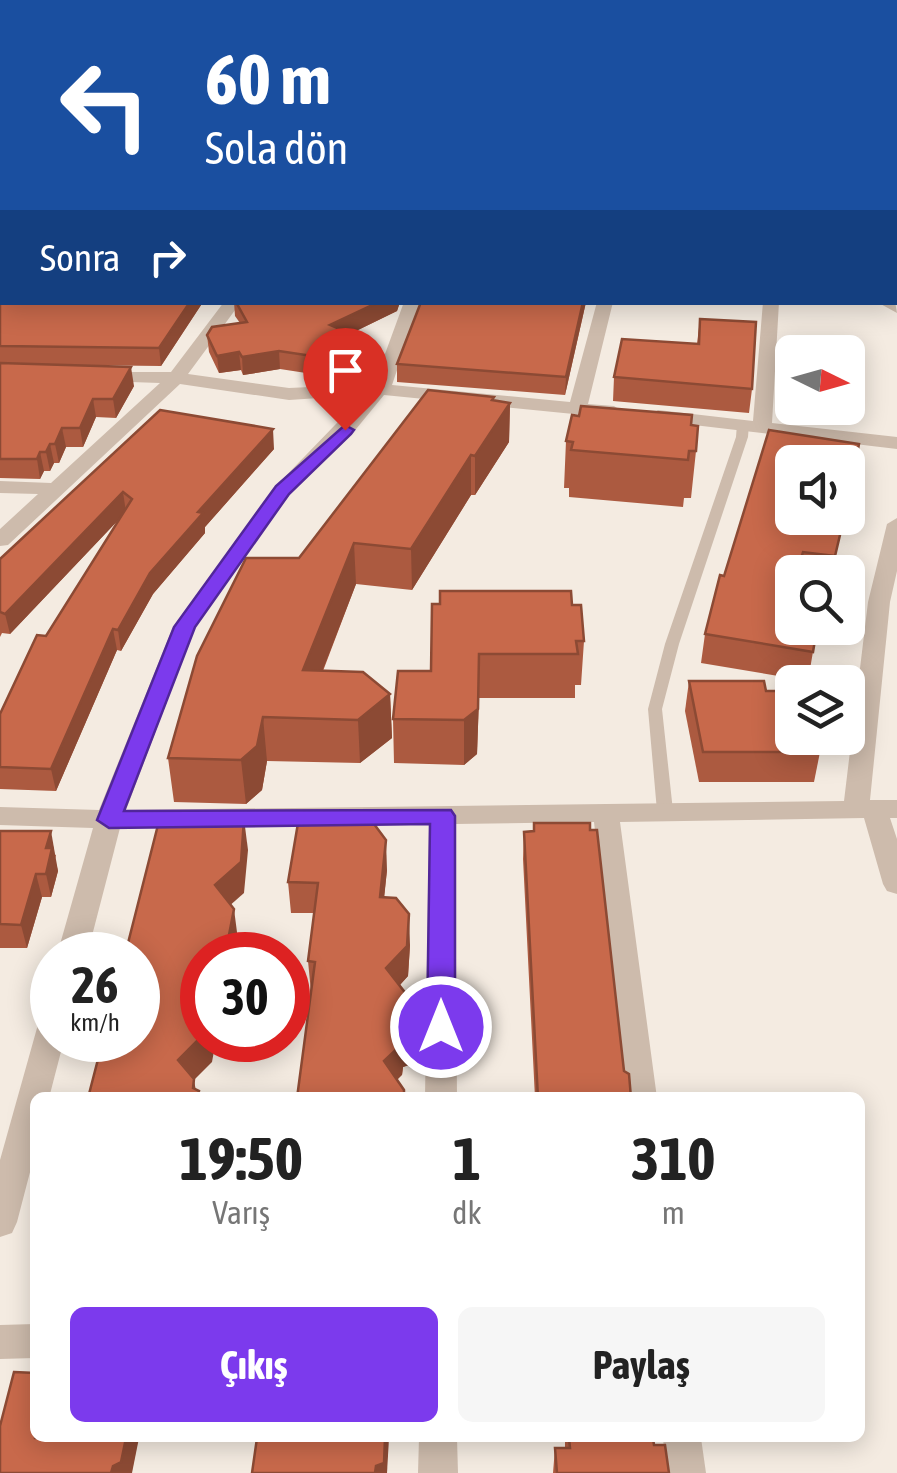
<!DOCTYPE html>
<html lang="tr">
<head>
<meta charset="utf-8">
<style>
	body { margin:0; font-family:"Asap Condensed",sans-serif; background:#f6f6f6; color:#222; height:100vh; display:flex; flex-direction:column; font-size:38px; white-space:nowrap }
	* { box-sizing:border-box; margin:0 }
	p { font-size:32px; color:#767676 }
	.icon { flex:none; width:55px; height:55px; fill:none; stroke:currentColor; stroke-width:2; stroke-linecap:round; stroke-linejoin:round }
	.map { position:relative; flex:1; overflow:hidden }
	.side { position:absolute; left:30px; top:1092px; width:835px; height:350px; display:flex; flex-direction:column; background:#fff; border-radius:15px; box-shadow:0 5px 25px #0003 }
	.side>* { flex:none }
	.banner { position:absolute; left:0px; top:0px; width:898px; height:305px; box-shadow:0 5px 25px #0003; background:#1a4fa0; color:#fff; overflow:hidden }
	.needle { width:65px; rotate:95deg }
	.buttons { position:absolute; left:775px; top:335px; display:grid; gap:20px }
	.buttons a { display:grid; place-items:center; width:90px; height:90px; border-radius:15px; background:#fff; box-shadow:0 5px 25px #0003; font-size:50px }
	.speed { position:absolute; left:30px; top:932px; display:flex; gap:20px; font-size:50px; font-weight:700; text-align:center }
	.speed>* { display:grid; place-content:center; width:130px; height:130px; border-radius:50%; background:#fff; box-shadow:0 5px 25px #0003; line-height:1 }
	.speed small { font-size:25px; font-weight:400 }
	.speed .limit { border:15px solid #d22; background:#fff; color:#111 }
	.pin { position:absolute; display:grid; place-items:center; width:85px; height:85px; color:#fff; margin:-102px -42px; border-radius:50% 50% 50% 0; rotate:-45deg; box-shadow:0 0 10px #0007 }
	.pin .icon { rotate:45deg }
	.me { position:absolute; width:110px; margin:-55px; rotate:0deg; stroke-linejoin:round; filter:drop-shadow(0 0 8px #0008) }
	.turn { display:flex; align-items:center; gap:35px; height:210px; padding:0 40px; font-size:45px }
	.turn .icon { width:130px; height:130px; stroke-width:2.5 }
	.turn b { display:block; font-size:70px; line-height:85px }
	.then { display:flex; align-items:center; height:95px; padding:0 40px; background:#0003; gap:20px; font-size:38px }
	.eta { display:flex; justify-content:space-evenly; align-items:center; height:170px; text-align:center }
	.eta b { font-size:60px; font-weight:700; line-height:70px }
	.cta { display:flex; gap:20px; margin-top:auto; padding:20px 40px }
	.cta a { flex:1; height:115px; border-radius:15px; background:#7c3aed; color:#fff; font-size:40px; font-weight:700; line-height:115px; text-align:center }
	.cta a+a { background:#f6f6f6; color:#222 }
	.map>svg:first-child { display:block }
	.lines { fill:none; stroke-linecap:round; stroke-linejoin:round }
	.service { fill:#cdbbac; fill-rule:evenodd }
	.minor { fill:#cdbbac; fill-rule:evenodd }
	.wall { fill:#ac5a40 }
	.shaded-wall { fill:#8c4a34 }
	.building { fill:#c8694b; stroke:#8c4a34; stroke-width:2.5 }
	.route { fill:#7c3aed; stroke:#51269a; stroke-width:2.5 }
</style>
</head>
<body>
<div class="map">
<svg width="897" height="1473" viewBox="0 0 897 1473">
	<rect width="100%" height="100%" fill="#f4ebe1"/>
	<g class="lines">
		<!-- service -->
		<polygon class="service" points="743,421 749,424 748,437 679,644 662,709 673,811 665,816 657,811 648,709 665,644 736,437 737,424"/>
		<!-- minor -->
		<g class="minor">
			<polygon points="895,301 897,313 877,302 895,302"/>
			<polygon points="224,302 241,302 188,374 289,388 374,384 404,302 420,302 392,385 570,402 597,302 613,302 588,404 614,406 623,412 614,418 384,395 352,434 290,494 195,627 126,810 844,801 868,602 887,524 897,518 897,571 890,602 870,800 897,800 897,818 890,818 897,839 897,894 887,891 883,884 864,818 620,822 657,1098 625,1098 594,822 455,824 457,1098 425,1098 429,824 120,828 87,955 57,955 93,828 0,825 0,807 99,810 173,627 276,486 364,395 289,400 180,384 8,545 0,546 0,529 38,494 0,493 0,481 51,483 160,383 101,381 92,376 95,372 171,372"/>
			<polygon points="763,302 779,302 772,423 897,437 897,449 651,420 649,416 658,410 753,421"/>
			<polygon points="52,1016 52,1040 64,1040 49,1098 35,1098 35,1153 17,1222 12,1233 0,1237 0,1160 37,1028 41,1019"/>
			<polygon points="35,1324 35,1358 0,1359 0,1325"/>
			<polygon points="419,1438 457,1438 458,1473 418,1473"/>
			<polygon points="663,1438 701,1438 706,1473 666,1473"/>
		</g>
	</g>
	<!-- wall -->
	<g class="wall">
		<polygon points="762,0 834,0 831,2 732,2 762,2"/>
		<polygon points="895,82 897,84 896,146 895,146"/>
		<polygon points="895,181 897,182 897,289 895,289"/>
		<polygon points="0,221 2,302 203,302 161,366 74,365 134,386 116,418 96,417 83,447 66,447 59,463 54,463 50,471 44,471 40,479 0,478"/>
		<polygon points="234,302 400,302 397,311 350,334 369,341 370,359 332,377 280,369 243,375 241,370 219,373 209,352 207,335 240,323 235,316"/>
		<polygon points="586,302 565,395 397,382 397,364"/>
		<polygon points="700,319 752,389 749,413 613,401 614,377 697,344"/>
		<polygon points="494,401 510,403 509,442 475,495 471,495 412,590 356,584 323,671 390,694 392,738 360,763 267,761 262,790 246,804 174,802 168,758 299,558"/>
		<polygon points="160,410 274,449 205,527 205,533 153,594 121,651 117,650 56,791 0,789 0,714 46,636 120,518 10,634 2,633 0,637 0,559"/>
		<polygon points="691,425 696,451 691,498 684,498 683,507 569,497 569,488 564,488 566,441"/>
		<polygon points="844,518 832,572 792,572 792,628 817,628 808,681 701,663 705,634 724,576"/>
		<polygon points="572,605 584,641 581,685 575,685 575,698 479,698 477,754 464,765 394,763 393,719 431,671"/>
		<polygon points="689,681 784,695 820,752 814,782 699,782 685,711"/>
		<polygon points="534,823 624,1071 631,1098 535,1098 523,859 524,832 533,831"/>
		<polygon points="0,831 56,855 55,859 58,871 51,897 42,897 27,948 0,948"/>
		<polygon points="387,870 384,897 410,945 408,976 400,985 410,999 411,1029 409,1065 403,1067 402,1075 311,992 308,961 314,913 291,913 288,882"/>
		<polygon points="565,1438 653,1438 654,1445 669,1473 553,1473 555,1448 565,1448"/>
	</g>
	<!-- shaded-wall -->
	<g class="shaded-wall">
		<polygon points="2,98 2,114 0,116 0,100"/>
		<polygon points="2,188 2,208 0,211 0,191"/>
		<polygon points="190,302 203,302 161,366 159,348"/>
		<polygon points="379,302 400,302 397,311 331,343 330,325"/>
		<polygon points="583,302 586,302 565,395 566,377"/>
		<polygon points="369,341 370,359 332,377 332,359"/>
		<polygon points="279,351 280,369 243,375 242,357"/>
		<polygon points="239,352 241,370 219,373 217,356"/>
		<polygon points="131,367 134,386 116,418 113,399"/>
		<polygon points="494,397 493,429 510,403 509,442 475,495 475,456"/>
		<polygon points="93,399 96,417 83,447 80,428"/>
		<polygon points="62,428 66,447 59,463 55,444"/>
		<polygon points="273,429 274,449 205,527 205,533 153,594 121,651 118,630 150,573 198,512"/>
		<polygon points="50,444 54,463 50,471 46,452"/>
		<polygon points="40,452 44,471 40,479 37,459"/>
		<polygon points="471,455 471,495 412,590 411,549"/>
		<polygon points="123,492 126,512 10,634 5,614"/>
		<polygon points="354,543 356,584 306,713 303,670"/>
		<polygon points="113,629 117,650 56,791 51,769"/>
		<polygon points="390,694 392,738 360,763 358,720"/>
		<polygon points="479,698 477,754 464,765 464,720"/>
		<polygon points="263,717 267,761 262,790 246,804 241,760"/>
		<polygon points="244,819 248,850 244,893 219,915 215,885"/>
		<polygon points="51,831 58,871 51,897 46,874 46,848"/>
		<polygon points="386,840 387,870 381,928 380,897"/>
		<polygon points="36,874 42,897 27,948 21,925"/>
		<polygon points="234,909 238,940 235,955 213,955 221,942"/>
		<polygon points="409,914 410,945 408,976 387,999 386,968"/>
		<polygon points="202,964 202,998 196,969"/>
		<polygon points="410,999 411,1029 409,1065 403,1067 402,1075 385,1092 384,1061"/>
		<polygon points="202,1036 202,1040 216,1040 212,1062 194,1080 197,1097 199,1091 200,1098 194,1098 178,1060"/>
		<polygon points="126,1438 139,1438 132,1473 111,1473 113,1466"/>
		<polygon points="385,1438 389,1438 387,1473 375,1473 376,1466"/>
	</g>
	<!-- building -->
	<g class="building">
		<polygon points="736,0 749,0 767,2 732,2"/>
		<polygon points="0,79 2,79 2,98 0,100"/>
		<polygon points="895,82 897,84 897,104 895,104"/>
		<polygon points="2,151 2,188 0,191 0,154"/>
		<polygon points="895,181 897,182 897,272 895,272"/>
		<polygon points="0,221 2,221 2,302 190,302 159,348 0,346 0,276 2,276 0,267"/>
		<polygon points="236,302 379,302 330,325 369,341 332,359 279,351 242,357 239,352 217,356 207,335 212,327 247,322"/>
		<polygon points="421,302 583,302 566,377 397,364"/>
		<polygon points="700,319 756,322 752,389 614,377 622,339 699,344"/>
		<polygon points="0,363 131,367 113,399 93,399 80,428 62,428 55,444 50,444 46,452 40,452 37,459 0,459"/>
		<polygon points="428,390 494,397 492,400 510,403 475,456 471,455 411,549 354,543 303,670 363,672 390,694 358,720 263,717 257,746 241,760 168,758 197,656 246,558 299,558"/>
		<polygon points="581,406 692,415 691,425 698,426 696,451 689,451 688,460 571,450 573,442 566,441 572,415 579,416"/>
		<polygon points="160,410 273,429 198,512 203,513 150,573 118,630 113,629 51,769 0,767 0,714 37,635 46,636 132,499 123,492 5,614 0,612 0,559"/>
		<polygon points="769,430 859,444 848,499 848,462 792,462 792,518 844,518 835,556 803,552 797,572 792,572 791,595 792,595 792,628 817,628 813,652 705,634 720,575 724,576"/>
		<polygon points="440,591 571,591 572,605 581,605 584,641 576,641 578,654 479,654 478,709 464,720 393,719 398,671 431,671 432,604 440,604"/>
		<polygon points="689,681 764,681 766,691 783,691 784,695 792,695 792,738 816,738 820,752 703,752"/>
		<polygon points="160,817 244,819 241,862 215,885 234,909 228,940 221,942 220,950 213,955 202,955 202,964 196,969 202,980 202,1036 178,1060 194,1079 193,1088 199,1091 197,1098 88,1098 103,1040 138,1040 138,955 125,955"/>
		<polygon points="298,823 374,824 386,840 380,897 396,898 409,914 407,946 386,968 410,999 408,1034 402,1036 401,1045 384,1061 404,1090 404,1098 297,1098 315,962 308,961 318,883 288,882"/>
		<polygon points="534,823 590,823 590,830 597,830 624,1071 629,1074 631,1098 538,1098 524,832 534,831"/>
		<polygon points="0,831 51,831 46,848 52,848 46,874 36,874 21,925 0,924"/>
		<polygon points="14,1372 35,1373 35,1438 126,1438 121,1462 113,1466 111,1473 0,1473 0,1426"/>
		<polygon points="257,1438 385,1438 384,1463 376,1466 375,1473 252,1473"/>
		<polygon points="569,1438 653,1438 654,1445 665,1445 669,1473 557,1473 555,1448 570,1448"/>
	</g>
	<!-- route -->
	<polygon class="route" points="345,425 354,430 351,434 289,494 195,627 124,811 451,810 455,816 455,1027 451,1035 441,1038 431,1035 427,1027 430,824 109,828 97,820 174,627 276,486"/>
</svg>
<div class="buttons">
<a><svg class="needle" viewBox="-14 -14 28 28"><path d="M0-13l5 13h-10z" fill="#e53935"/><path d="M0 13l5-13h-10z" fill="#767676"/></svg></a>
<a><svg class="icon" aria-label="sound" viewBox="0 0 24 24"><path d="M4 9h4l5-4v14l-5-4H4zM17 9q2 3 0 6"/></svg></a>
<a><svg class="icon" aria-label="search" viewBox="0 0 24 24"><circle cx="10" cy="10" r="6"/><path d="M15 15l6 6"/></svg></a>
<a><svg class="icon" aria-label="layers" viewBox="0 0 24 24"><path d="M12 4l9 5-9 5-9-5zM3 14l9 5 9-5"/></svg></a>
</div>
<div class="speed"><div>26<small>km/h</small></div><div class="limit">30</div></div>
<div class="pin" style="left:345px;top:430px;background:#d93025"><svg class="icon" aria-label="arrive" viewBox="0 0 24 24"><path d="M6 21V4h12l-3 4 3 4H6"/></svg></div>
<svg class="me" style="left:441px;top:1027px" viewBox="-20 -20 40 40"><circle r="17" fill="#7c3aed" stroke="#fff" stroke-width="3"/><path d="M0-11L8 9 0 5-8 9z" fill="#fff"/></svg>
<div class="banner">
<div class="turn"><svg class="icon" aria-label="left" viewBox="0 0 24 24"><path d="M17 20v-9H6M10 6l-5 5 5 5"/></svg><div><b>60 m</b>Sola dön</div></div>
<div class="then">Sonra<svg class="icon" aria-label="right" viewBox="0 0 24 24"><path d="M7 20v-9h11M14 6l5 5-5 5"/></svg></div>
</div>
<section class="side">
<div class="eta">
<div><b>19:50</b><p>Varış</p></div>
<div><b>1</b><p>dk</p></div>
<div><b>310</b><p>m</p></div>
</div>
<div class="cta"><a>Çıkış</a><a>Paylaş</a></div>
</section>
</div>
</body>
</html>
